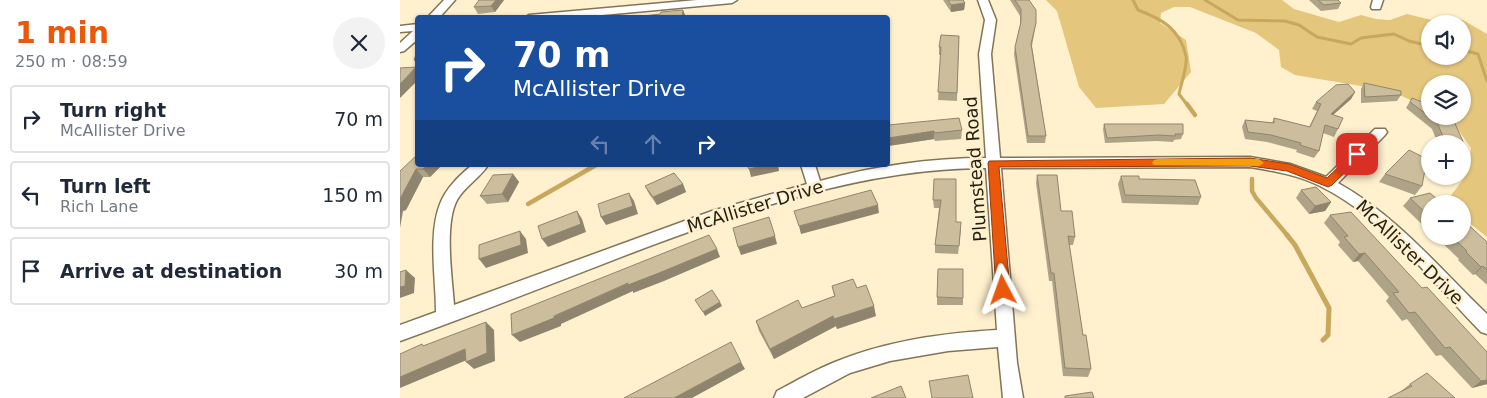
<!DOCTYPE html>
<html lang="en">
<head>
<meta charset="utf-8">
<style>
	body { margin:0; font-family:"DejaVu Sans",sans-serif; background:#f2f2f3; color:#1f2937; height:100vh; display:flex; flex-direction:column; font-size:19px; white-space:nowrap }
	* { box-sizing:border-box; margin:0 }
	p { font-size:16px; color:#747a83 }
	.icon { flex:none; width:28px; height:28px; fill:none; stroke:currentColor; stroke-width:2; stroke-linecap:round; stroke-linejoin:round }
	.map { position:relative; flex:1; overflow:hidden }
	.drawer { display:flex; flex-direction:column; background:#fff; width:400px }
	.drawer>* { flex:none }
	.top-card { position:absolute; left:15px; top:15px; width:475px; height:152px; border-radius:5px; box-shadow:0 1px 4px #0004; background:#1a4fa0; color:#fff; overflow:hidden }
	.tools { position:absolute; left:1021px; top:15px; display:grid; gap:10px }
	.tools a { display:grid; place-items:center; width:50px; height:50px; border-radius:50%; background:#fff; box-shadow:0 1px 4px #0004; font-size:25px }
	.pin { position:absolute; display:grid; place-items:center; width:42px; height:42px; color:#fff; margin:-21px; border-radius:10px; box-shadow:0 2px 8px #0006 }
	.me { position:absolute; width:55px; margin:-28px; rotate:356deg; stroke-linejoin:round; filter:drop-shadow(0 0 4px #0008) }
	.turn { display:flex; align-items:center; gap:18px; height:105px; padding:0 15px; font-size:22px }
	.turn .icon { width:65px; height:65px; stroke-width:2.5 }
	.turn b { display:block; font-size:35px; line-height:42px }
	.lanes { display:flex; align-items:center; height:48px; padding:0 15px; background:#0003; justify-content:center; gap:25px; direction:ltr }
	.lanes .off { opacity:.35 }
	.round { display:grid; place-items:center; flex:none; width:52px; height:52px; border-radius:26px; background:#f2f2f3 }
	.head { display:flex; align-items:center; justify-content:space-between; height:85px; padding:0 15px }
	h1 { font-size:30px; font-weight:600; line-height:38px; color:#ea580c }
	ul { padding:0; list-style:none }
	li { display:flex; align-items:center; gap:15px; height:68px; margin:0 10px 8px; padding:0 5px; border:2px solid #e0e1e3; border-radius:5px }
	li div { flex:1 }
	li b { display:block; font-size:19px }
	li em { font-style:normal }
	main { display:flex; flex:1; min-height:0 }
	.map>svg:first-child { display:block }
	.green { fill:#e5c67d; fill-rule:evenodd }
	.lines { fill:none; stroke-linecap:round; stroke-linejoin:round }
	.stream-far2 { stroke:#c8a85c; stroke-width:3 }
	.stream-far1 { stroke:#c8a85c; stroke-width:4.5 }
	.stream { stroke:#c8a85c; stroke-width:5 }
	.minor-casing { stroke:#827557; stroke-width:3 }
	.minor { fill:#fff; fill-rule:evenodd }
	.wall { fill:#afa387 }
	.shaded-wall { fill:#8f856e }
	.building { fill:#ccbe9d; stroke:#8f856e }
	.route { fill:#ea580c; stroke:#983908 }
	.slow { fill:#f59e0b }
	.labels { text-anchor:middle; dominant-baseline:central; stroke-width:5; stroke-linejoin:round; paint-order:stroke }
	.street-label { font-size:18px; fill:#231e11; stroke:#fff0ce }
</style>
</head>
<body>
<main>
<section class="drawer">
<div class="head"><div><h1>1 min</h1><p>250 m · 08:59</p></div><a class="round"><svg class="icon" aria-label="close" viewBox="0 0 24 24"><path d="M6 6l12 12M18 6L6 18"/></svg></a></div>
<ul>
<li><svg class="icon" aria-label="right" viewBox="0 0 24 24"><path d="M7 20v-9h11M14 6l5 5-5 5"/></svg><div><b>Turn right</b><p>McAllister Drive</p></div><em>70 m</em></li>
<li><svg class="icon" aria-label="left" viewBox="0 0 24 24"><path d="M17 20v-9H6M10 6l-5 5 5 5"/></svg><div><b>Turn left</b><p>Rich Lane</p></div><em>150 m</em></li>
<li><svg class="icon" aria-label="arrive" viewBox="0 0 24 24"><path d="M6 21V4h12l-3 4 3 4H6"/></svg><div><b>Arrive at destination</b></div><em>30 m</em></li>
</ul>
</section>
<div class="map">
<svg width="1087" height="398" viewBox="0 0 1087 398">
	<rect width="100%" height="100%" fill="#fff0ce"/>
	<!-- green -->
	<path class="green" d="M646 0H882L894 9 939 22 961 15 976 19 990 20 1007 14 1040 22 1051 19 1063 20 1087 34V237L1063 218 1062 204H1052L1050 197 1069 171 1071 148 1054 124 1042 116H1062V84H1030V109L991 91 895 75 881 67 879 50 856 33 790 7H774L761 13 760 23 786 40 791 72 764 104 696 108 679 87 657 11ZM1030 24H1062V56H1030Z"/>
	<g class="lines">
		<!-- stream-far2 -->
		<g class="stream-far2">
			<path d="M733 0 738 10C762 19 780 29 786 56 788 64 781 85 779 94L788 106"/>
			<polyline points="805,0 838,20 885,21 899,25 917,37 951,44 961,38 994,34 1009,41 1030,46"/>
			<polyline points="1062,50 1078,54 1087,81"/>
		</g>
		<!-- stream-far1 -->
		<g class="stream-far1">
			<polyline points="787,104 795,115"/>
			<polyline points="852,179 852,191 856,198 888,236"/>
			<polyline points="128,204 196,165"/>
		</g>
		<!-- stream -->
		<polyline class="stream" points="887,235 895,245 929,308 928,335 923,340"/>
		<!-- minor casing -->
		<g class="minor-casing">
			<g id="minor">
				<polygon points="44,0 55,0 39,18 27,18"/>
				<polygon points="297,0 337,0 332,3 170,18 124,18 129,15"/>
				<path d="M578 0H588L596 20 591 54 600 158 850 157 890 164 926 177 975 129H985L987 132 985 135 938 183C997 216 1039 268 1087 314V334L1081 332C1031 281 985 218 920 186 898 175 874 171 850 167L601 168 617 363 623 398H603L598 347 548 351 490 361 450 373 403 398H374L377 391C396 381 415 370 435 362 486 341 542 333 597 330L586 168C464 168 347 210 234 252 156 282 78 313 0 341V325L36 312C36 280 28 234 40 204 46 188 59 176 72 165H88C80 178 65 186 57 200 44 224 52 278 54 305L312 211 407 184 401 165H415L420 181C474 166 530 158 586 158L579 54 585 20Z"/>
				<polygon points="973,0 983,0 980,9 972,9 971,7"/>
				<polygon points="18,24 18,39 4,51 0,52 0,43 13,31 0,32 0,26"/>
			</g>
		</g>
		<!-- minor -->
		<use href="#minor" class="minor"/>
	</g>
	<!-- wall -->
	<g class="wall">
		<polygon points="104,0 95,12 78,14 74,7"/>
		<polygon points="543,0 563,0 565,3 564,10 551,12"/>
		<polygon points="610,0 629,0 636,23 632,46 646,136 645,143 627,143 614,54 615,47 620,25 620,16"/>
		<polygon points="909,0 938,0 941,3 938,9 921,11"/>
		<polygon points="559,36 557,101 538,100 541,55 539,55 539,47"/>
		<polygon points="964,83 1001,95 997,101 961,103 961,89"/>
		<polygon points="955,92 951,99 933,115 938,129 934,137 923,133 919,151 914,158 896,152 897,150 867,142 845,139 842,127 845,120 872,123 874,118 909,127 917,111 912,109 916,102"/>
		<polygon points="1012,98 1049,116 1062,144 1038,144 1032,129 1006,108"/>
		<polygon points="559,118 562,130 561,139 535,141 534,139 488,146"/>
		<polygon points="704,124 783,134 781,139 774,140 773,142 757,141 705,143 703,129"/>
		<polygon points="42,165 30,177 23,177 6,210 3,211 0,171"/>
		<polygon points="113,174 119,182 108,202 87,204 80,196"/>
		<polygon points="985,174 1022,186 1015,195 979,182"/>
		<polygon points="637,175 661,211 675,237 673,245 669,245 683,335 691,369 688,377 663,376 652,281 649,281 636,183"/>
		<polygon points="721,176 739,179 801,197 798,205 722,203 718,184"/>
		<polygon points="556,179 556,222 561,230 558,254 535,253 535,245 539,208 534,208 533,200"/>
		<polygon points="283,184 286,192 257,205 249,194 245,186"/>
		<polygon points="901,190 931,202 925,211 909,214 896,198"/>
		<polygon points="1010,198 1030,204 1030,232 1003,206"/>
		<polygon points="930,215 1087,384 1072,388 1041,355 1036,356 1007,319 1002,321 986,301 989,297 958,261 953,262 938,245 940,242 924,223"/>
		<polygon points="1035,236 1062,236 1087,242 1087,285 1075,274 1073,275 1058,260 1059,259"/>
		<polygon points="432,286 457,288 476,316 437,329 436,326 374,359 359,331 356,321 402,308 434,296"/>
		<polygon points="537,297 563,298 563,305 537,305"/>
		<polygon points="1010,384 1055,398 1001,391"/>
	</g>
	<!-- shaded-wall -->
	<g class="shaded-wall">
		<polygon points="96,0 104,0 95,12 91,6"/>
		<polygon points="565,3 564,10 551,12 551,5"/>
		<polygon points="283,10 286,17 286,18 282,18"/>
		<polygon points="18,59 18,66 14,60"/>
		<polygon points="16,67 18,69 18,80 0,98 0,84"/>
		<polygon points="955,92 951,99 926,121 931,114"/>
		<polygon points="534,131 534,139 488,146 488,138"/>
		<polygon points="28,165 42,165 30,177 23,169"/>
		<polygon points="366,165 378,165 379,171 351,177 349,169"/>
		<polygon points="16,169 23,177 6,210 3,211 0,228 0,199"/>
		<polygon points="113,174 119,182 108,202 102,194"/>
		<polygon points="283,184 286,192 257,205 253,197"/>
		<polygon points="229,193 234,201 238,214 206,225 201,217"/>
		<polygon points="931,202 925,211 909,214 915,206"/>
		<polygon points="478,205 479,213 401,234 399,226"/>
		<polygon points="177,211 182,219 186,232 148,247 142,239"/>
		<polygon points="120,231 126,239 128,253 86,268 79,259"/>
		<polygon points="375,236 377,244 341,255 338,247"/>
		<polygon points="317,249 320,257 264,281 233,293 233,291 161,324 161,326 120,342 112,335 228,283"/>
		<polygon points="965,253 958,261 953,262 959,254"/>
		<polygon points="1083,266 1075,274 1073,275 1081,267"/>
		<polygon points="6,270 15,278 14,293 0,298 0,287"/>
		<polygon points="320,302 322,306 305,316 303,312"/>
		<polygon points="474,306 476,316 437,329 434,319"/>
		<polygon points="433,316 436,326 374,359 370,349"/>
		<polygon points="86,322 94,330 95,361 74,369 66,362"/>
		<polygon points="65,349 74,357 0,388 0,377"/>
		<polygon points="341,362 345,369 292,398 274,398"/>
		<polygon points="1087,380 1087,384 1072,388 1081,381"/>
	</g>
	<!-- building -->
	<g class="building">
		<polygon points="79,0 96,0 91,6 74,7"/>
		<polygon points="548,0 563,0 565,3 551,5"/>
		<polygon points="615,0 629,0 636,10 636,23 631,44 646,136 628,136 615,47 621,22 621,9"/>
		<polygon points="918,0 938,0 941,3 924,5"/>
		<polygon points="283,10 282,18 227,18 260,14 261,12"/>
		<polygon points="541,35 559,36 557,93 538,92 541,47 539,47"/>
		<polygon points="18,49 18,59 14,60"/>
		<polygon points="16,67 0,84 0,68"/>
		<polygon points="964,83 1001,91 1001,95 965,97"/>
		<polygon points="948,84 955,92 931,114 943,118 938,129 925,125 919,151 900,145 901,143 871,135 848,132 845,120 874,123 874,118 910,127 921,104 916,102 936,85"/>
		<polygon points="1012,98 1030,105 1030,116 1049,116 1053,119 1068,153 1062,159 1062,144 1046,144 1037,122 1010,102"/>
		<polygon points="559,118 562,130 535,133 534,131 488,138 488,125"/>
		<polygon points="704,124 783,124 783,134 775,134 775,136 759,135 707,138"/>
		<polygon points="1009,150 1027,159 1022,186 985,174"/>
		<polygon points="18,154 18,165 28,165 23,169 16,169 0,199 0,171"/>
		<polygon points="347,165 366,165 349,169"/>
		<polygon points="274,173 283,184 253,197 245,186"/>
		<polygon points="113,174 102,194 80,196 93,175"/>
		<polygon points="637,175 657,175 661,211 672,211 675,237 668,236 683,335 686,335 691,369 665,368 654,273 651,273"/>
		<polygon points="721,176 739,176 739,179 795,180 801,197 725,195"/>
		<polygon points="534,179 556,179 556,222 561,222 559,246 535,245 541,200 533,200"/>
		<polygon points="916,187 931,202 915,206 901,190"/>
		<polygon points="471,190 478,205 399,226 394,211"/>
		<polygon points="229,193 233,206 201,217 198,204"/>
		<polygon points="1030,193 1043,204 1030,204 1030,217 1010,198"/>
		<polygon points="177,211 181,224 142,239 138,226"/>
		<polygon points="951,212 1022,288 1027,287 1087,352 1087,380 1081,381 1050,347 1045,348 1015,312 1009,313 993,293 999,292 965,253 959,254 944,237 948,236 930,215"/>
		<polygon points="369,217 375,236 338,247 333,228"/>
		<polygon points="1062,219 1087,242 1087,270 1083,266 1081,267 1066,252 1067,251 1051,236 1062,236"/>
		<polygon points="120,231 121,245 79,259 79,245"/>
		<polygon points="309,235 317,249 259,273 228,285 228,283 154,316 154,318 112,335 111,314"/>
		<polygon points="538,269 563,269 563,298 537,297"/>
		<polygon points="6,270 5,286 0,287 0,272"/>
		<polygon points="453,279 457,288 466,285 474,306 434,319 433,316 370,349 356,321 398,300 402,308 435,296 432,286"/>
		<polygon points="312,290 320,302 303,312 295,300"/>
		<polygon points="86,322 87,353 66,362 65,349 0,377 0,354 22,344 23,346"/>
		<polygon points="331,342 341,362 274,398 224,398"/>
		<polygon points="1027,373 1055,398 988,398 1012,386 1010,384"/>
		<polygon points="568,375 573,398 532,398 529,381"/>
		<polygon points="501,386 506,398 471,398"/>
		<polygon points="692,392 694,398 665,398 665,396"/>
	</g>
	<!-- route -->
	<polygon class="route" points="957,151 963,154 961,157 932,185 928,187 887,171 850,166 599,167 610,290 608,294 603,296 598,294 596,290 588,163 589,161 850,158 889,164 927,178 954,152"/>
	<!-- slow -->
	<polygon class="slow" points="758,159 859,159 864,163 859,166 754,165 752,163 754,160"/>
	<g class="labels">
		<!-- street labels -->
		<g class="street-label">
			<text transform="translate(575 169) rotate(-94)">Plumstead Road</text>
			<text transform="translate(355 206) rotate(-17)">McAllister Drive</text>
			<text transform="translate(1010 252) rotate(44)">McAllister Drive</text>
		</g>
	</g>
</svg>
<div class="tools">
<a><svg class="icon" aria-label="sound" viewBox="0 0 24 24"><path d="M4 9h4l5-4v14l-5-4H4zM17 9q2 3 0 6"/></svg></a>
<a><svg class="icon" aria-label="layers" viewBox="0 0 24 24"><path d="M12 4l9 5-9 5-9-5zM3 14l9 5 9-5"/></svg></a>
<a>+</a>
<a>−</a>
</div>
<div class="pin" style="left:957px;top:154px;background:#d93025"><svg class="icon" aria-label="arrive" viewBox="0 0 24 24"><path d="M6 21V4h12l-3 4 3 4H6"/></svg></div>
<svg class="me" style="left:603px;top:290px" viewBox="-20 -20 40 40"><path d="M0-17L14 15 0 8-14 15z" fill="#ea580c" stroke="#fff" stroke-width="4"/></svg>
<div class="top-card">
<div class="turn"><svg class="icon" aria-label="right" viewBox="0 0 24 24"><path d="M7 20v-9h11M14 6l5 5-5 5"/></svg><div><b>70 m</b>McAllister Drive</div></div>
<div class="lanes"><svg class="icon off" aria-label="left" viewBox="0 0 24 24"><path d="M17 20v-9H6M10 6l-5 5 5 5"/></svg><svg class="icon off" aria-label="ahead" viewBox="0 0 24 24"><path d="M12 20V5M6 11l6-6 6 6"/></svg><svg class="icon" aria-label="right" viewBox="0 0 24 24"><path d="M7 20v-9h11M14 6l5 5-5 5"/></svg></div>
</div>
</div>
</main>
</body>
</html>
